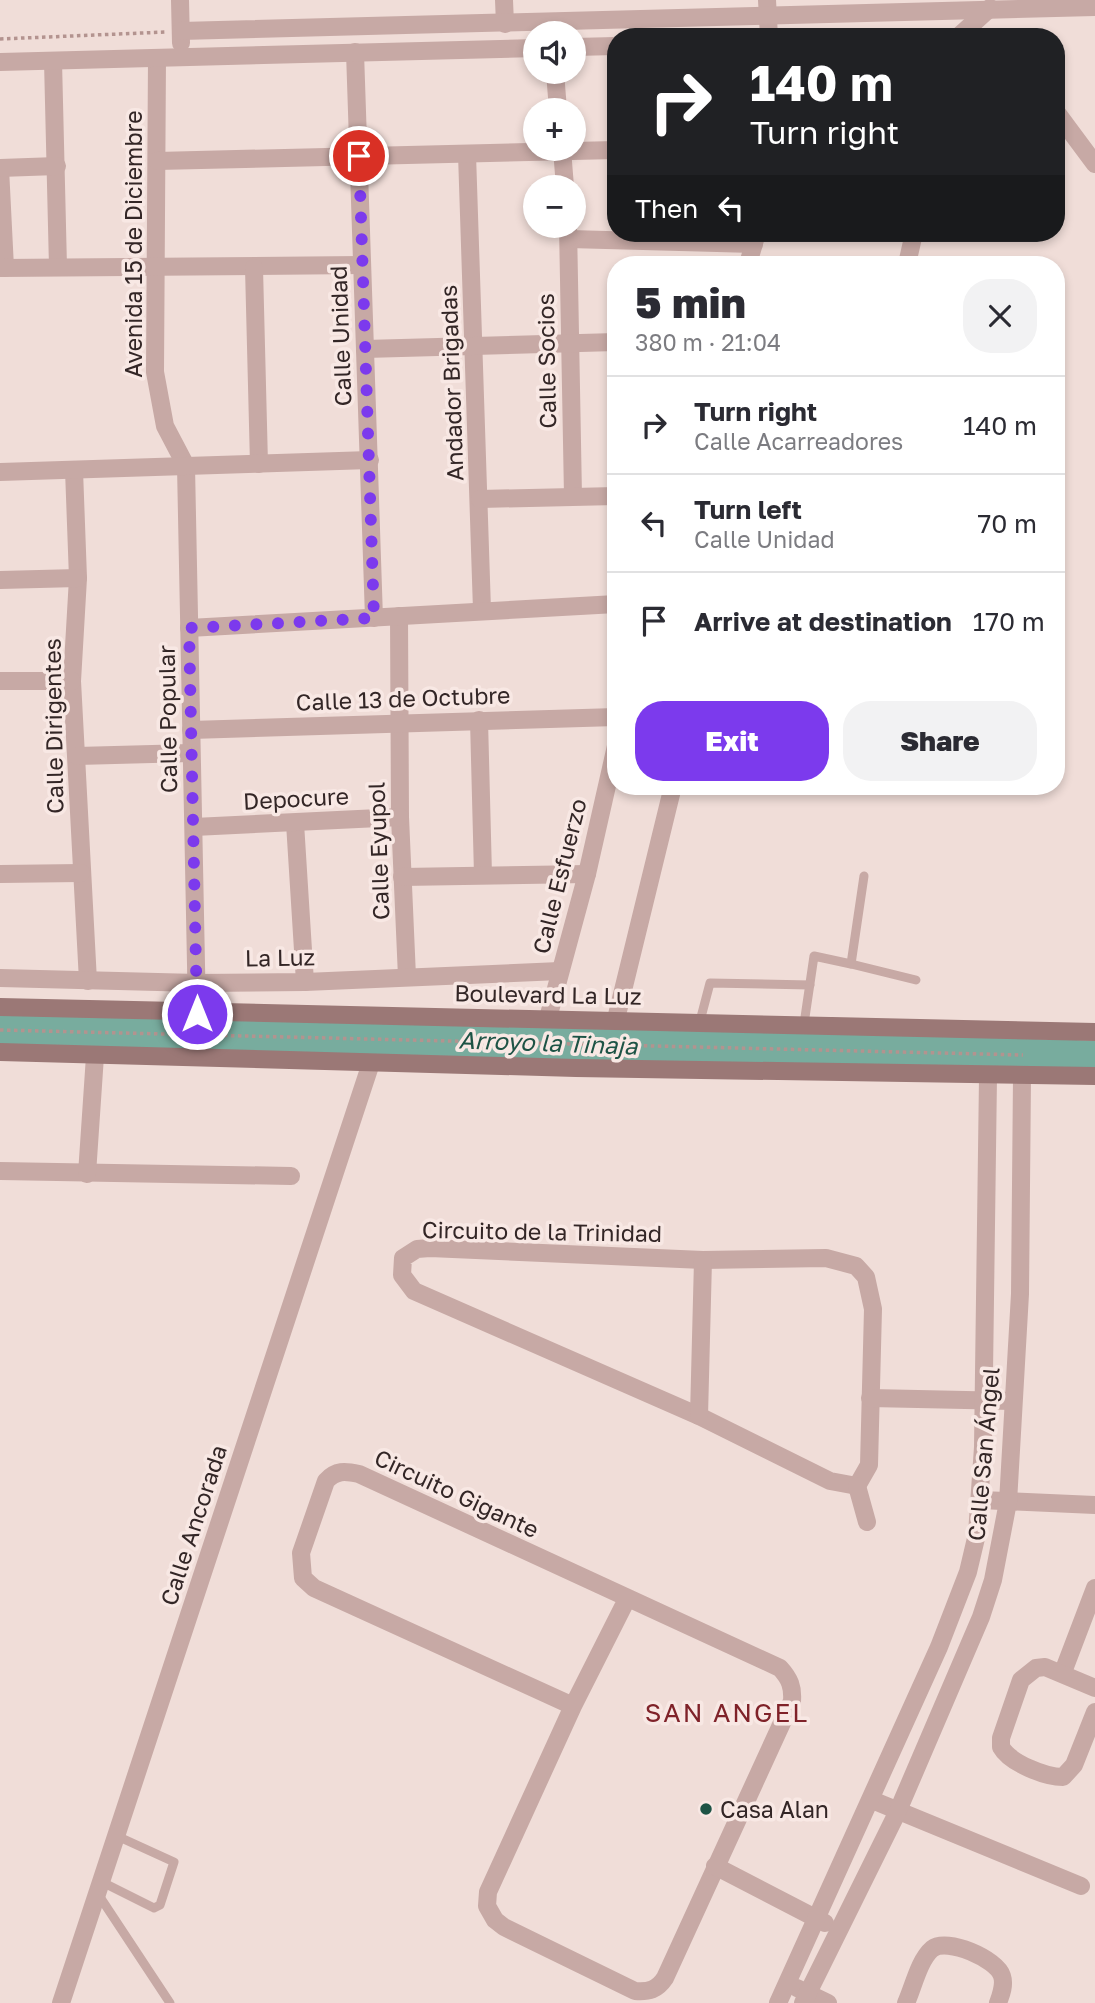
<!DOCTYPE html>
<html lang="en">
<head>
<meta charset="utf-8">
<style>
	body { margin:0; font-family:"Golos Text",sans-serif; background:#f2f2f3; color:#2b2b33; height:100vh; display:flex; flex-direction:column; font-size:26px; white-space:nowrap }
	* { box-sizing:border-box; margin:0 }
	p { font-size:23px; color:#7c7c81 }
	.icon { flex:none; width:38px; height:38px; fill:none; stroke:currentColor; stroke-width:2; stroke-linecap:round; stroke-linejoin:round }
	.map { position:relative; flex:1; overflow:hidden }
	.side { position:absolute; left:607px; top:256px; width:458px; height:539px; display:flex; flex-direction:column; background:#fff; border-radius:28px; box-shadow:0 4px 10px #0003 }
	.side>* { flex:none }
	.top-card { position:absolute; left:607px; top:28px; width:458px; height:214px; border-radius:28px; box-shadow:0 4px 10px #0003; background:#202124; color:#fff; overflow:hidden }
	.fabs { position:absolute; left:523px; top:21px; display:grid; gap:14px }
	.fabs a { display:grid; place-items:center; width:63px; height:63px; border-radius:50%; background:#fff; box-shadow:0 4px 10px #0003; font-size:35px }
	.pin { position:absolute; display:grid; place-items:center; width:60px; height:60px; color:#fff; margin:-30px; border:4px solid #fff; border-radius:50%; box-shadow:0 2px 7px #0007 }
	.me { position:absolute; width:77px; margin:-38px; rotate:0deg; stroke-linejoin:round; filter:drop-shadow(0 0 5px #0008) }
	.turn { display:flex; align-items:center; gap:24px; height:147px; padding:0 28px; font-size:32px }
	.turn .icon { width:91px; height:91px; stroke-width:2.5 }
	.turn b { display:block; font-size:49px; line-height:60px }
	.then { display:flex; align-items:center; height:66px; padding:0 28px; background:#0003; gap:14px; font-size:26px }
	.round { display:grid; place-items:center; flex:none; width:74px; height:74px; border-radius:28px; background:#f2f2f3 }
	.summary { display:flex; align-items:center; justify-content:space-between; height:119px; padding:0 28px }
	h1 { font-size:42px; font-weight:800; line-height:52px }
	.button { display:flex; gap:14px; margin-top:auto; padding:14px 28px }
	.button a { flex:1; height:80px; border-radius:28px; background:#7c3aed; color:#fff; font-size:28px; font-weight:800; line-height:80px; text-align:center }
	.button a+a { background:#f2f2f3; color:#2b2b33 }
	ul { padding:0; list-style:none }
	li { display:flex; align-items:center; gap:21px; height:98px; padding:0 28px; border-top:2px solid #e1e1e2 }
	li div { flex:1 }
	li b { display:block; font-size:26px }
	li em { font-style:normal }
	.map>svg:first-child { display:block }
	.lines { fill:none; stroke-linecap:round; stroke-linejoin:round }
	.river { stroke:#78ac9e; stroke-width:33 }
	.path { stroke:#b3938f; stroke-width:3.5; stroke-dasharray:3.5 3.5; stroke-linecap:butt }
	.lane { stroke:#c7a9a5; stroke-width:9 }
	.street { stroke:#c7a9a5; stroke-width:18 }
	.secondary { stroke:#9b7876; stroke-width:18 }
	.route { stroke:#7c3aed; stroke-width:12; stroke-dasharray:0 21.6 }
	.poi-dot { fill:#1d5345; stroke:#f8e8e4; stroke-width:2.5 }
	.labels { text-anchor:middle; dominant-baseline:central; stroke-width:7; stroke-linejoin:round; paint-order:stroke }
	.street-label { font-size:23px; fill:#332626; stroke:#f8e8e4 }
	.poi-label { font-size:23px; fill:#332626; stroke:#f8e8e4; text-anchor:start }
	.water-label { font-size:24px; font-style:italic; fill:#1d5345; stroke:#f8e8e4 }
	.quarter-label { font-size:26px; letter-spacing:2px; fill:#7f2229; stroke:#f8e8e4 }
</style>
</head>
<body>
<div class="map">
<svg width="1095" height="2003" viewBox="0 0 1095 2003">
	<rect width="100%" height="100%" fill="#f0ddd8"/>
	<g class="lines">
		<!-- river -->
		<polyline class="river" points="0,1028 1095,1057"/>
		<!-- path -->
		<g class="path">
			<polyline points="0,39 166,32"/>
			<polyline points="0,1030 1023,1055"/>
		</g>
		<!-- lane -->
		<g class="lane">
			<polyline points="864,876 851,964 916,980"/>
			<polyline points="700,1021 710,983 810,985"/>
			<polyline points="804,1024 814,956 851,964"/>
			<polyline points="102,1882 154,1908 160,1905 174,1862 117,1836"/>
			<polyline points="98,1894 170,2003"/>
		</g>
		<!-- street -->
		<g class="street">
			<polyline points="180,0 181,43"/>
			<polyline points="504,0 505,24"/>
			<polyline points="767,0 769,37"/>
			<polyline points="181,31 1095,7"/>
			<polyline points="958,37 990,8"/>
			<polyline points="574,47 616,46"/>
			<polyline points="355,52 374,618"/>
			<polyline points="157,58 155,372 165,426 186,466 197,1014"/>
			<polyline points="53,61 58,267"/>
			<polyline points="0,62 536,48"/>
			<polyline points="555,72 558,110"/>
			<polyline points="1057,113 1095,164"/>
			<polyline points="562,149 565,187"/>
			<polyline points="467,154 482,610"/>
			<polyline points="157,161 616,150"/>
			<polyline points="0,168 5,268"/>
			<polyline points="0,168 57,166"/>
			<polyline points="568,226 573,496"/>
			<polyline points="569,239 754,244"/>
			<polyline points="748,264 757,233"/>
			<polyline points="907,264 914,233"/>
			<polyline points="0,268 362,265"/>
			<polyline points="254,268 259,464"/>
			<polyline points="365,349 616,342"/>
			<polyline points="74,470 78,578 72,681 88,981"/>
			<polyline points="0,472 370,460"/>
			<polyline points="480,499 616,496"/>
			<polyline points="0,580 78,578"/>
			<polyline points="399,616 400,817 407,977"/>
			<polyline points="189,628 616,604"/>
			<polyline points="0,681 72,681"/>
			<polyline points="479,720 483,875"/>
			<polyline points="191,730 616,717"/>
			<polyline points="77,756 190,753"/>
			<polyline points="295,823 305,982"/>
			<polyline points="194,827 400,817"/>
			<polyline points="0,874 81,873"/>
			<polyline points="402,877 587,874"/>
			<polyline points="0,978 197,983 305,982 560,971"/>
			<polyline points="548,1018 587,874 616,746"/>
			<polyline points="616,1019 673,786"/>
			<polyline points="0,1171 291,1176"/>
			<polyline points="87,1174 95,1056"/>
			<polygon points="430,1248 703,1260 826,1258 856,1266 866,1277 873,1309 869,1465 857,1486 830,1481 699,1416 414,1291 402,1275 403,1258 417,1249"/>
			<polyline points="870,1398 1013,1401"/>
			<polyline points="699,1416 703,1260"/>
			<polyline points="857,1486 867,1522"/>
			<polyline points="981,1500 1095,1505"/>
			<polyline points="1063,1672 1095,1588"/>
			<path d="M1095 1688 1045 1667 1036 1668 1021 1680 1001 1738V1747C1010 1763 1045 1777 1063 1777L1074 1765 1095 1712"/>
			<path d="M573 1706 314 1588 303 1578 301 1553 326 1481C336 1470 345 1471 359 1474L780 1668C790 1679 793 1687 792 1701L665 1978C657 1990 649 1992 635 1991L504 1927 495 1920 487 1906 488 1892 573 1706 627 1599"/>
			<polyline points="872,1800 1081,1886"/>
			<polyline points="715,1866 825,1923"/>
			<polyline points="797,1988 828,2003"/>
			<polyline points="61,2003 371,1063"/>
			<polyline points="778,2003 939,1647 968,1572 977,1534 983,1447 988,1077"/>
			<polyline points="803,2003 897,1813 981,1617 993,1580 1008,1502 1020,1294 1022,1077"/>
			<path d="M906 2003C913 1988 919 1960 932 1949 947 1937 997 1959 1002 1976 1005 1985 1001 1995 998 2003"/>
		</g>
		<!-- secondary -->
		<g class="secondary">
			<polyline points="0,1007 1095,1032"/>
			<polyline points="0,1052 576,1068 1095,1076"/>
		</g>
	</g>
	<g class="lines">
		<!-- route -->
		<polyline class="route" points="197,1014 189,628 374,618 359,156"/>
	</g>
	<!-- markers -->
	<circle class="poi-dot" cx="706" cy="1809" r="7"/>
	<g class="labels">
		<!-- street labels -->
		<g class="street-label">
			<text transform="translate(133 244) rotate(-90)">Avenida 15 de Diciembre</text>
			<text transform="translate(340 336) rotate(-92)">Calle Unidad</text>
			<text transform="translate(546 361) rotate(-91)">Calle Socios</text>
			<text transform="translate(451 383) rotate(-92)">Andador Brigadas</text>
			<text transform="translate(403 698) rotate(-2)">Calle 13 de Octubre</text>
			<text transform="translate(167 719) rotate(-91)">Calle Popular</text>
			<text transform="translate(53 726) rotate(-91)">Calle Dirigentes</text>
			<text transform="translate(296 798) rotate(-3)">Depocure</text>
			<text transform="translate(378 851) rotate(-92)">Calle Eyupol</text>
			<text transform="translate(559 876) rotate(-76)">Calle Esfuerzo</text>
			<text transform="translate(280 957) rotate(-1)">La Luz</text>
			<text transform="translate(548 994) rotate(1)">Boulevard La Luz</text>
			<text transform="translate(542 1231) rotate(1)">Circuito de la Trinidad</text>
			<text transform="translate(983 1454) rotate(-85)">Calle San Ángel</text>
			<text transform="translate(457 1493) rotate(25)">Circuito Gigante</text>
			<text transform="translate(193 1525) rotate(-72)">Calle Ancorada</text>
		</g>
		<!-- poi labels -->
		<g class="poi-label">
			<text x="720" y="1809">Casa Alan</text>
		</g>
		<!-- water labels -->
		<g class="water-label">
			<text transform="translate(548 1042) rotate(2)">Arroyo la Tinaja</text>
		</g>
		<!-- quarter labels -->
		<g class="quarter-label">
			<text x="727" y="1712">SAN ANGEL</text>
		</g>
	</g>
</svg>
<div class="fabs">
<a><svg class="icon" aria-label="sound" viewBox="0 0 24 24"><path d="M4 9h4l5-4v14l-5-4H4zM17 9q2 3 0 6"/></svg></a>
<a>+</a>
<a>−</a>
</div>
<div class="pin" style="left:359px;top:156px;background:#d93025"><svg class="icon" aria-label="arrive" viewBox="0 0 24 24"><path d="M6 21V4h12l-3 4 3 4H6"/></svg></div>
<svg class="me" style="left:197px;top:1014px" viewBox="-20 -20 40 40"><circle r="17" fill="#7c3aed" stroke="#fff" stroke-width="3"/><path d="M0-11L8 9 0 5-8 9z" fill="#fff"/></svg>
<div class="top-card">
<div class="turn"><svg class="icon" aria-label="right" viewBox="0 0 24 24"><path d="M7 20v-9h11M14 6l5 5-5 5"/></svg><div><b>140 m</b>Turn right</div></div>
<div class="then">Then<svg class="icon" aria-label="left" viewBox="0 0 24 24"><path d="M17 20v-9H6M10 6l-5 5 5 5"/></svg></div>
</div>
<section class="side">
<div class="summary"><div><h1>5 min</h1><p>380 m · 21:04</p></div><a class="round"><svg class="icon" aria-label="close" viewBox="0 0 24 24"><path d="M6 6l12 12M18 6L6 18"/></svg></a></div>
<ul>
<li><svg class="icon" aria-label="right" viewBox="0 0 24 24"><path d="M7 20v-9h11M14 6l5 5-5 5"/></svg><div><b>Turn right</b><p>Calle Acarreadores</p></div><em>140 m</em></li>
<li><svg class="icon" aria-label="left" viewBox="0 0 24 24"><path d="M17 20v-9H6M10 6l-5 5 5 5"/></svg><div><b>Turn left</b><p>Calle Unidad</p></div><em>70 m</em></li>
<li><svg class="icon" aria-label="arrive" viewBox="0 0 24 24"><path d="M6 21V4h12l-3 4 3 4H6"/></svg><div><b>Arrive at destination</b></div><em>170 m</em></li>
</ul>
<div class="button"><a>Exit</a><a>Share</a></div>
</section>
</div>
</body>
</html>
